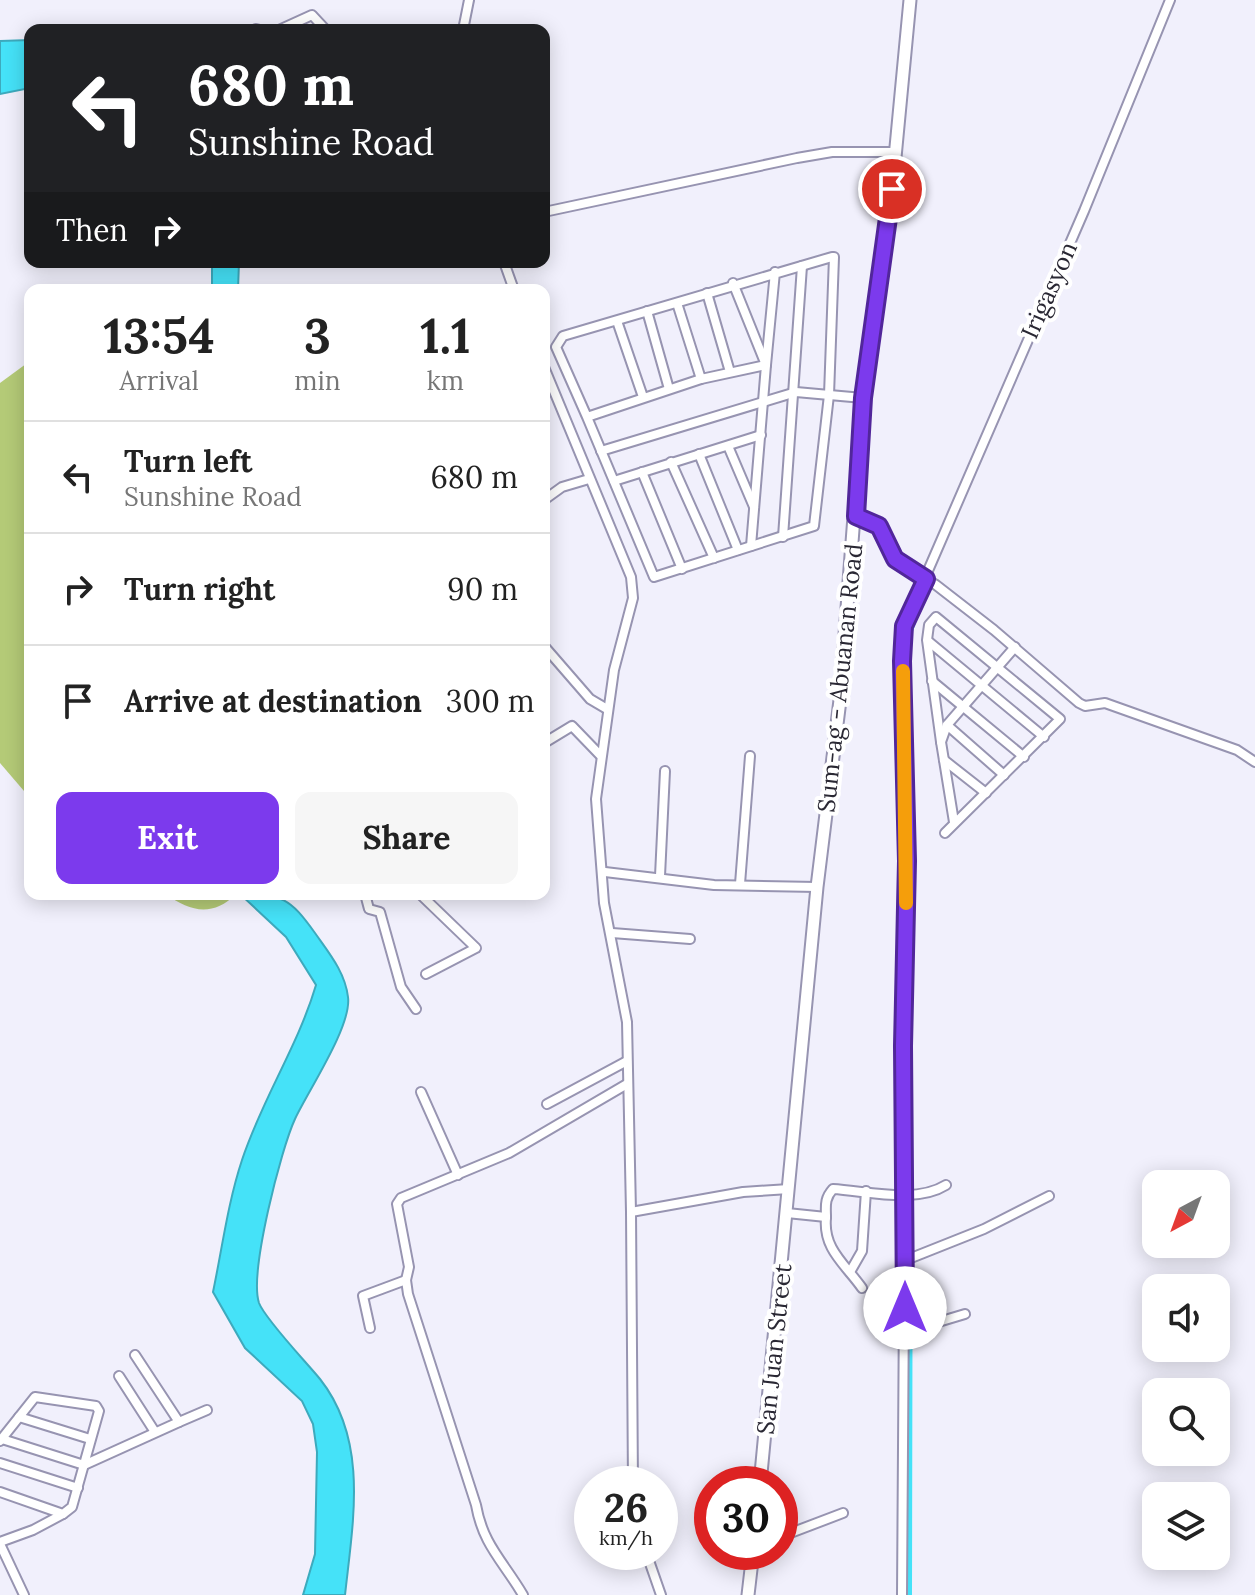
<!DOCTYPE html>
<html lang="en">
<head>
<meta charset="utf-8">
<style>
	body { margin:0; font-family:Lora,serif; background:#f6f6f6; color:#222; height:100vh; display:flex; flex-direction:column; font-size:30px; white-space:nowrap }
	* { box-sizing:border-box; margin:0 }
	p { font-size:26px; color:#767676 }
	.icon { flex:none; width:44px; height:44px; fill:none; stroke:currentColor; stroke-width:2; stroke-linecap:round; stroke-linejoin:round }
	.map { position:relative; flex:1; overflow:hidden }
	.details { position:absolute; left:24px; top:284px; width:526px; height:616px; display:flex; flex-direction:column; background:#fff; border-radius:16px; box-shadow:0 4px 20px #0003 }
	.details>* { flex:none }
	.guide { position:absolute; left:24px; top:24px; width:526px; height:244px; border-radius:16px; box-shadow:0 4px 20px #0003; background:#202124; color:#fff; overflow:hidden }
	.needle { width:52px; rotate:221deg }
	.buttons { position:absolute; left:1142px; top:1170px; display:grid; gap:16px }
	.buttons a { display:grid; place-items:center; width:88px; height:88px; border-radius:16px; background:#fff; box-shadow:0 4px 20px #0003; font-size:40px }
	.speed { position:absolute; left:574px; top:1466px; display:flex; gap:16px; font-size:40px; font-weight:700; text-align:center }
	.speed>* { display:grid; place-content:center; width:104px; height:104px; border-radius:50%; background:#fff; box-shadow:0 4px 20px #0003; line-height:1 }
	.speed small { font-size:20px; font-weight:400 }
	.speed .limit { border:12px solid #d22; background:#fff; color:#111 }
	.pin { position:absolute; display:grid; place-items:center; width:68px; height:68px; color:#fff; margin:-34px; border:4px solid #fff; border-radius:50%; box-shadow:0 2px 8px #0007 }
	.me { position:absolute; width:88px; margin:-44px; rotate:0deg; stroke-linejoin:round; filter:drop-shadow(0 0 6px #0008) }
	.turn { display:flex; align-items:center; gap:28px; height:168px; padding:0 32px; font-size:36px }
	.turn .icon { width:104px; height:104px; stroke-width:2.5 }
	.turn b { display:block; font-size:56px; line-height:68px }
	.then { display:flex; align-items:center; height:76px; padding:0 32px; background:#0003; gap:16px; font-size:30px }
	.eta { display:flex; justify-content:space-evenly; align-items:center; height:136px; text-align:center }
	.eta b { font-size:48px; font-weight:700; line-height:56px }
	.cta { display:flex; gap:16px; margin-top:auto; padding:16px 32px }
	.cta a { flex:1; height:92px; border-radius:16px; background:#7c3aed; color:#fff; font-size:32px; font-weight:700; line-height:92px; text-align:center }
	.cta a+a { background:#f6f6f6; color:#222 }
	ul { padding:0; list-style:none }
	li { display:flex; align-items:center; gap:24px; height:112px; padding:0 32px; border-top:2px solid #e0e0e0 }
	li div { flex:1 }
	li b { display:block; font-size:30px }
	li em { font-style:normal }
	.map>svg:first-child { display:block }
	.green { fill:#b4ca77 }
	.water { fill:#45e2f8; stroke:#3daabd; stroke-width:2 }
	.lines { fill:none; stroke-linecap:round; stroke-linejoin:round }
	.canal { stroke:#45e2f8; stroke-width:8 }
	.minor-casing { stroke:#9794b1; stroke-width:12 }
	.secondary-casing { stroke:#9794b1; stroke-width:15 }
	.minor { stroke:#fff; stroke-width:8 }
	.secondary { stroke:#fff; stroke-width:11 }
	.route-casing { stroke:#51269a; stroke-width:20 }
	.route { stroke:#7c3aed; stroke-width:14 }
	.slow { stroke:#f59e0b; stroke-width:14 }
	.labels { text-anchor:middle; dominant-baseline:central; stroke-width:8; stroke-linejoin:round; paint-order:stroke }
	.street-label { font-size:24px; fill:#2a2834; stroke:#fff }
</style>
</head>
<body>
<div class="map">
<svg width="1255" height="1595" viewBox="0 0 1255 1595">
	<rect width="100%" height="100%" fill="#f1f0fc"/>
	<!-- green -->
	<g class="green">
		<polygon points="30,361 30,798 0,763 0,383"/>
		<path d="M166 894H236C213 917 190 912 166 894Z"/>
	</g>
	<!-- water -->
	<g class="water">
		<polygon points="30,40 30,88 0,94 0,41"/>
		<polygon points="212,262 239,262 238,290 212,290"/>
		<path d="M240 894C282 894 290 898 315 933 329 953 345 972 348 997 352 1026 308 1091 295 1119 281 1149 249 1273 259 1303 265 1319 307 1363 320 1379 369 1441 353 1521 345 1595H303L315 1554 317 1452 313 1424 302 1401 245 1348 213 1292C222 1249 228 1202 242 1160 262 1099 298 1046 316 985L286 937Z"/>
	</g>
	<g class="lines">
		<!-- canal -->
		<g class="canal">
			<polyline points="907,636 926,584"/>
			<polyline points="908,1595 909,1069"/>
		</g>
		<!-- minor casing -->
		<g class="minor-casing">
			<g id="minor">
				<polyline points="256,29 260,30"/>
				<polyline points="279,30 312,15 326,30"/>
				<polyline points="463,30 469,0"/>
				<polyline points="544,212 797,158 832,152 895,152"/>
				<polyline points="504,262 514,290"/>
				<polyline points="733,283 766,365 751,546"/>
				<polyline points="707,293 730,372"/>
				<polyline points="677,303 701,379"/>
				<polyline points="647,311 669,389"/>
				<polyline points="617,321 643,397"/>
				<polyline points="544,367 631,577 633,598 614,670 596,799 604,903 627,1022 631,1212"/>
				<polyline points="587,417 556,347 563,336 832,257 834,257 829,395 814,526 654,577 587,417 701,379 766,365 775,272"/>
				<polyline points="728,446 754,507"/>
				<polyline points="601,451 796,392 863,398"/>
				<polyline points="699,454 738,550"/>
				<polyline points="671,462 714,558"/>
				<polyline points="642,472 682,569"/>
				<polyline points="614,481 761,435"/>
				<polyline points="544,500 562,487 589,479"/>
				<polyline points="856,516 879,526 895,559 902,565 936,585 994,630 1079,703 1085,706 1105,703 1237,750 1255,762"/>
				<polyline points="783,537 802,266"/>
				<polyline points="928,641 1044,737"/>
				<polyline points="544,646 590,699 607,709"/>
				<polyline points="932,681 1024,757"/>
				<polyline points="947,725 1004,775"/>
				<polyline points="941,742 927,640 929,625 936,617 1060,719 945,833"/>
				<polyline points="544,743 572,726 600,755"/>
				<polyline points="944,760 986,793"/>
				<polyline points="954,822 941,742 947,725 1015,647"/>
				<polyline points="605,872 714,885 817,887"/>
				<polyline points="660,876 665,771"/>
				<polyline points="740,884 750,756"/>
				<polyline points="365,894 369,909 380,912 401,987 416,1009"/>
				<polyline points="420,894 476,948 426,974"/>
				<polyline points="612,933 690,939"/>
				<polyline points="421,1092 458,1175"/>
				<polyline points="547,1104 627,1061"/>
				<polyline points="787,1213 826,1217"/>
				<polyline points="906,1260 984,1229 1049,1196"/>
				<polyline points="850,1272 862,1251 866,1191"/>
				<path d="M862 1288C845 1264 823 1249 826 1218 826 1206 824 1199 833 1189 867 1191 916 1204 946 1185"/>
				<polyline points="370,1328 363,1296 406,1280"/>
				<polyline points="905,1332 965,1314"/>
				<polyline points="119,1376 155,1432"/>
				<polyline points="19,1417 90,1439"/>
				<polyline points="179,1422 207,1410"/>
				<polyline points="2,1439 84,1465 179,1422 135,1355"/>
				<polyline points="0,1441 35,1397 96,1406 99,1411 72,1507 63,1514 0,1492"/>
				<polyline points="0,1463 78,1488"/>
				<polyline points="633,1484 631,1212 743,1192 789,1189"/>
				<polyline points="780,1537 843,1513"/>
				<polyline points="0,1542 33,1530 63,1514"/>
				<polyline points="0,1544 24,1595"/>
				<polyline points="646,1552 661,1595"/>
				<path d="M523 1595C503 1561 483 1545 476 1505L408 1294 406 1280 409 1267 397 1204 401 1198 509 1153 627 1084"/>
				<polyline points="902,1595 907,861 904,626 1084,211 1170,0"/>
			</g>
		</g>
		<!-- secondary casing -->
		<g class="secondary-casing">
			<g id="secondary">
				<polyline points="760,1484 817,887 840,700 863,398 892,189 910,0"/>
				<polyline points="748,1595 753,1552"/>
			</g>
		</g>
		<!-- minor -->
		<use href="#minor" class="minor"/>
		<!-- secondary -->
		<use href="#secondary" class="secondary"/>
	</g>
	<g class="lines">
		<!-- route casing -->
		<g class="route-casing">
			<polyline id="route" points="892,189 863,398 856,516 879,526 895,559 926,579 904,626 902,661 907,861 903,1046 905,1308"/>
		</g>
		<!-- route -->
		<use href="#route" class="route"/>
		<!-- slow -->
		<polyline class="slow" points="903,671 906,903"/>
	</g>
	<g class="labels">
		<!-- street labels -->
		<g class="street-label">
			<text transform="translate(1049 290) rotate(-66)">Irigasyon</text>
			<text transform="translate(840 678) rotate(-84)">Sum-ag - Abuanan Road</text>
			<text transform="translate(774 1349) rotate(-84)">San Juan Street</text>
		</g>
	</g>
</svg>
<div class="buttons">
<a><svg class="needle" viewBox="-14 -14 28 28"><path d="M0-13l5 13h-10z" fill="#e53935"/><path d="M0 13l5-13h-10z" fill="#767676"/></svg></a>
<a><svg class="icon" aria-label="sound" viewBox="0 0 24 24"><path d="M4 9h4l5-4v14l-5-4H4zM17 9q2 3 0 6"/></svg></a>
<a><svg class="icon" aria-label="search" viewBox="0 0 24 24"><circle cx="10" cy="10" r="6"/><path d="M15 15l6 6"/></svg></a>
<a><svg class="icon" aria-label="layers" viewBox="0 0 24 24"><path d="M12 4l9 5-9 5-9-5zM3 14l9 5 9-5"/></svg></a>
</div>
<div class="speed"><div>26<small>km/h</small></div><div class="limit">30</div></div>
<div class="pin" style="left:892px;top:189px;background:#d93025"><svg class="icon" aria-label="arrive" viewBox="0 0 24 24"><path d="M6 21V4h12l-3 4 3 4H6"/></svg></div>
<svg class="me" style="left:905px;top:1308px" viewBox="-20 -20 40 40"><circle r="19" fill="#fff"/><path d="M0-13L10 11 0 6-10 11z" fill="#7c3aed"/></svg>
<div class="guide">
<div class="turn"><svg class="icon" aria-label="left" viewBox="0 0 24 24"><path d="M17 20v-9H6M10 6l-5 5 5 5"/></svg><div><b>680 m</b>Sunshine Road</div></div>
<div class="then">Then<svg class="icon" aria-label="right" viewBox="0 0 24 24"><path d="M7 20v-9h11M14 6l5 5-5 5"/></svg></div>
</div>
<section class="details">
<div class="eta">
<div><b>13:54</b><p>Arrival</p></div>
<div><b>3</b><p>min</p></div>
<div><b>1.1</b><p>km</p></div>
</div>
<ul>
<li><svg class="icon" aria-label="left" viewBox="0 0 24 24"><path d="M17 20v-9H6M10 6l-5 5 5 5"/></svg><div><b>Turn left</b><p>Sunshine Road</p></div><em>680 m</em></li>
<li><svg class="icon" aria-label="right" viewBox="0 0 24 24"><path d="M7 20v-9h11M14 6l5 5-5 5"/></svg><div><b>Turn right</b></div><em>90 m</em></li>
<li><svg class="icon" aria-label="arrive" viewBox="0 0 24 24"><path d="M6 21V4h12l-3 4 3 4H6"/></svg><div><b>Arrive at destination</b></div><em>300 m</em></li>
</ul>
<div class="cta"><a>Exit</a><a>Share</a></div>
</section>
</div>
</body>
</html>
